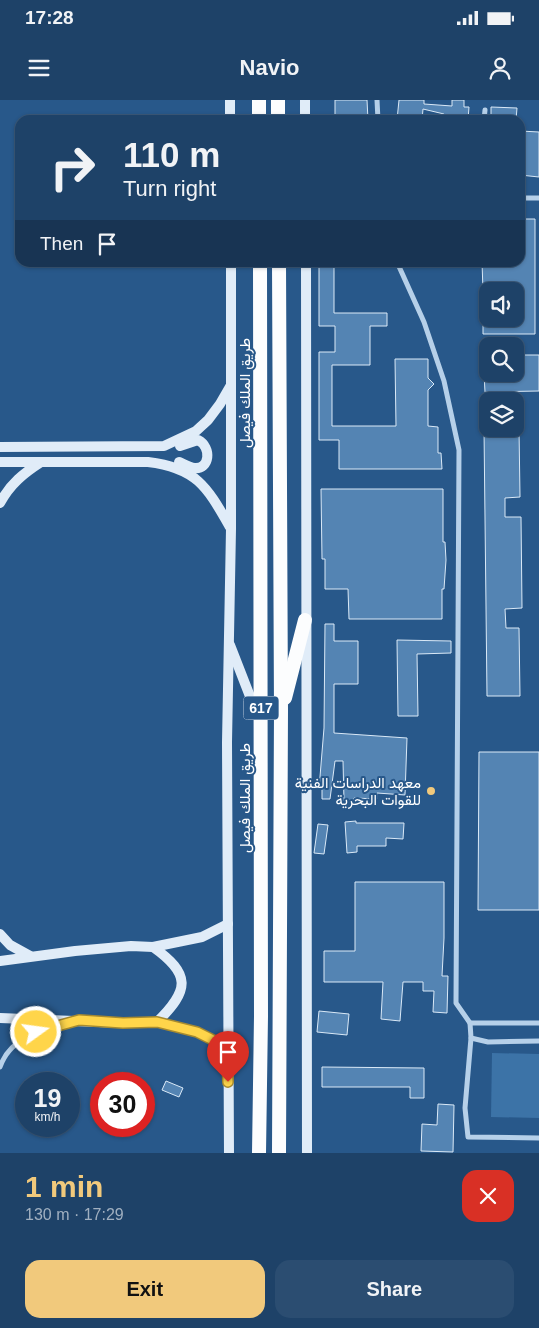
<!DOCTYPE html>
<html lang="en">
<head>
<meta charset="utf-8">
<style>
	body { margin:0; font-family:Arial,Vazirmatn,sans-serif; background:#2b4d71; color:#f1f3f6; height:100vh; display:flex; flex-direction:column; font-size:19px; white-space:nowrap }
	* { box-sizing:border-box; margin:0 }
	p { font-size:16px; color:#a1b0c0 }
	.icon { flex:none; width:28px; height:28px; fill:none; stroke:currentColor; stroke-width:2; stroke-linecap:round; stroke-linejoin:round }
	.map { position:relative; height:1053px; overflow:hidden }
	.panel { display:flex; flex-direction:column; background:#1e4268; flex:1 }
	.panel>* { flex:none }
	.top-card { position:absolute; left:15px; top:15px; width:510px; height:152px; border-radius:15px; box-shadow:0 1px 4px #0004,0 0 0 1px #3c5b7c; background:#1e4268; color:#f1f3f6; overflow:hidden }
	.tools { position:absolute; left:479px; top:182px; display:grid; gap:10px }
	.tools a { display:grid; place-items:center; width:45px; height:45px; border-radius:10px; background:#1e4268; box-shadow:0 1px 4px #0004,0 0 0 1px #3c5b7c; font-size:25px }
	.speed { position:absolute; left:15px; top:972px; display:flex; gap:10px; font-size:25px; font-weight:700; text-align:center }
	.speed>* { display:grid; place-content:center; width:65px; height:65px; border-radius:50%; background:#1e4268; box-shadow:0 1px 4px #0004,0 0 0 1px #3c5b7c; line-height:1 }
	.speed small { font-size:12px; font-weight:400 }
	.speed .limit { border:8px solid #d22; background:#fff; color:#111 }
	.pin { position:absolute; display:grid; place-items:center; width:42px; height:42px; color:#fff; margin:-51px -21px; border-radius:50% 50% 50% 0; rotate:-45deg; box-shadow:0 0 5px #0007 }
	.pin .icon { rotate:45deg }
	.me { position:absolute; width:55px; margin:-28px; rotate:76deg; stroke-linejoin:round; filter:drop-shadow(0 0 4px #0008) }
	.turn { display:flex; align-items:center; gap:18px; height:105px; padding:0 25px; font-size:22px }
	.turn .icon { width:65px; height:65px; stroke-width:2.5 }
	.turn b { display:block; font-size:35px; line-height:42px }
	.then { display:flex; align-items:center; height:48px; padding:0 25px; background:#0003; gap:10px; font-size:19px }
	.round { display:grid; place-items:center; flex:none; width:52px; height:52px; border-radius:15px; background:#2b4d71 }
	.summary { display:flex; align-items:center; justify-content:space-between; height:85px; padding:0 25px }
	h1 { font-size:30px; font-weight:700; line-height:38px; color:#f1c97c }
	.button { display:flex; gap:10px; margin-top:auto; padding:10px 25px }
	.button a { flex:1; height:58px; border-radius:15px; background:#f1c97c; color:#111; font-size:20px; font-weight:700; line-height:58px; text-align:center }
	.button a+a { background:#2b4d71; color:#f1f3f6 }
	.status { display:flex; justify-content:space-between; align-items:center; height:35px; padding:0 25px; background:#1e4268; direction:ltr }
	.status svg { height:14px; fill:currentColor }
	header { display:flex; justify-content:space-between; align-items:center; height:65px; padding:0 25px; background:#1e4268; font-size:22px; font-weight:700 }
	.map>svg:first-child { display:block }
	.green { fill:#3c73a7 }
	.building { fill:#5484b3; stroke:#dae9f7 }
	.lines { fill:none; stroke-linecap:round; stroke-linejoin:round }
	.minor { stroke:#b6d0e9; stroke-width:5 }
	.secondary { stroke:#e0ecf8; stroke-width:10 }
	.trunk { stroke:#fcfdfe; stroke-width:14 }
	.route-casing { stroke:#a68a30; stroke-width:12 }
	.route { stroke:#ffd54a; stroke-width:9 }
	.poi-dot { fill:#f1c97c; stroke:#28588a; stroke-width:2 }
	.labels { text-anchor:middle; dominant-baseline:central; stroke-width:4; stroke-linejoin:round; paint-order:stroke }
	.shield { fill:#28588a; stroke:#becddc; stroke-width:1 }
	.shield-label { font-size:14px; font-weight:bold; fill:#fff }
	.street-label { font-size:15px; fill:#fff; stroke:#28588a }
	.poi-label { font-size:15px; fill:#fff; stroke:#28588a; text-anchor:end }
</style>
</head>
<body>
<div class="status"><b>17:28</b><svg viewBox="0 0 49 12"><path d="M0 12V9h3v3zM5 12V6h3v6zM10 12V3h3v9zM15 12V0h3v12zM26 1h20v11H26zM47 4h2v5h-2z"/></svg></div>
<header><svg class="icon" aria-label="menu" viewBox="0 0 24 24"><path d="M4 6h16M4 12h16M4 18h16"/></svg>Navio<svg class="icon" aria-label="person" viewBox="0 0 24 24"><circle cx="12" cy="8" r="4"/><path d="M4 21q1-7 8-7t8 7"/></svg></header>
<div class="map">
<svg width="539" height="1053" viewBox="0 0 539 1053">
	<rect width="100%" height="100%" fill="#28588a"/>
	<!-- green -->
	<polygon class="green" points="492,953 539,954 539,1018 491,1017"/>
	<!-- building -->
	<g class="building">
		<polygon points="335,0 367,0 368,20 335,20"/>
		<polygon points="399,0 424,0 424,4 452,6 452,0 464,0 464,7 469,7 468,20 444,20 444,14 423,9 422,20 397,20"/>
		<polygon points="491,7 517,8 516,20 491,20"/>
		<polygon points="520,31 539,32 539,77 520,75"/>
		<polygon points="520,119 535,119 535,234 483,234 483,219 515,219 515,191 483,191 482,162 520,162"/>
		<polygon points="319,162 334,162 334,213 387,213 387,226 370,226 370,265 332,265 332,326 396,326 395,259 428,259 428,278 434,284 428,290 428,326 438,327 438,353 441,353 442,369 339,369 339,340 319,340 319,252 335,252 335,226 319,226"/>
		<polygon points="515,255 539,255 539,291 485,292 484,274 515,274"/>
		<polygon points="484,329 519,329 520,397 505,398 505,417 521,417 522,508 505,509 506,528 519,528 520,596 487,596"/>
		<polygon points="321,389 443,389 443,442 445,442 446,460 444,489 442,489 442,519 349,519 348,489 325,489 325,459 322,459"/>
		<polygon points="325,524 334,524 334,541 358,541 358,584 334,584 334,633 407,638 405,695 377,693 377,699 354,698 353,702 344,701 343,661 335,661 330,699 322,699 322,689 319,689 324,628"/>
		<polygon points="397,540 451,541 451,553 417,554 418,616 398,616"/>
		<polygon points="479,652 539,652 539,810 478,810"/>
		<polygon points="356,721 356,723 404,723 403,739 386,738 386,746 357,746 357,752 347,753 345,722"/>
		<polygon points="318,724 328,725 324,754 314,753"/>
		<polygon points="355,782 444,782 444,838 442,876 448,876 447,913 433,912 434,891 423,891 423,882 403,882 400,921 381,919 383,882 324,882 324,851 355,851"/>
		<polygon points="319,911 349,914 347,935 317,932"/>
		<polygon points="322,967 424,968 424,998 410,998 410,987 322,987"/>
		<polygon points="166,981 183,988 179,997 162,990"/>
		<polygon points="438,1004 454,1005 453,1052 421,1051 422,1024 437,1025"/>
	</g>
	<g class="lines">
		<!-- minor -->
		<g class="minor">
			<polyline points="377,0 378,20"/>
			<polyline points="484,20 485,10"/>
			<polyline points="520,98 539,98"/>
			<polyline points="397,162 424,222 444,281 459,350 456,903 470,923"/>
			<polyline points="539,923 470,923 471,938 488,942 539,941"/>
			<polyline points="471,938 465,1008 468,1037 539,1038"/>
			<path d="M0 967C10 938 39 931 65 924"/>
		</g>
		<!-- secondary -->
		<g class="secondary">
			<polyline points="305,0 305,20"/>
			<polyline points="230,20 230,0"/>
			<polyline points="306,162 307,1053"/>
			<polyline points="0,347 164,346 196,331 208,320 220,304 231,285"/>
			<path d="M0 362H148C197 368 207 387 230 427"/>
			<path d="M179 362C184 364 189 367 194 368 210 370 212 347 198 340L180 346"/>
			<path d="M0 403C10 384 24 373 41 362"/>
			<polyline points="230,545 258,617"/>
			<polyline points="0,834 10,845 30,856"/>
			<path d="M153 847C191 874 190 890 157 922"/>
			<polyline points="0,861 75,851 131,846 153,847 202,837 228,824"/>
			<polyline points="0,918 123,923 157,922 197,932 227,947"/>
			<polyline points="229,1053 227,642 231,429 231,162"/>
		</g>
		<!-- trunk -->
		<g class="trunk">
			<polyline points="259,0 259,20"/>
			<polyline points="278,0 278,20"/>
			<polyline points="279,162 281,610 279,1053"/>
			<polyline points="285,598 305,520"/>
			<polyline points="259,1053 261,916 260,162"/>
		</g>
	</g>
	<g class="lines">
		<!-- route casing -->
		<g class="route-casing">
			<polyline id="route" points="36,932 79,920 123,923 157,922 197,932 227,947 228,982"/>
		</g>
		<!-- route -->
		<use href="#route" class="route"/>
	</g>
	<!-- markers -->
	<circle class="poi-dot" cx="431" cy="691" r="5"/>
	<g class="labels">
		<!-- shield labels -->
		<rect class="shield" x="243.5" y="596.5" width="35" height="23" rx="4"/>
		<g class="shield-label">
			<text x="261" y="608">617</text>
		</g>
		<!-- street labels -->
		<g class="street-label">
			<text transform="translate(244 293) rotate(-90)">طريق الملك فيصل</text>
			<text transform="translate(244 698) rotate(-90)">طريق الملك فيصل</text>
		</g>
		<!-- poi labels -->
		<g class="poi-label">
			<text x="421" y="682">معهد الدراسات الفنية<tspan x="421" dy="17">للقوات البحرية</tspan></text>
		</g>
	</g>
</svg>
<div class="tools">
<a><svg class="icon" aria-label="sound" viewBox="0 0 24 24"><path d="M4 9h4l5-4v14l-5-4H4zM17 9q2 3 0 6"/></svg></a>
<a><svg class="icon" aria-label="search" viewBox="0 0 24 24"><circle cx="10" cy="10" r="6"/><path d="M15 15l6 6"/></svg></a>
<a><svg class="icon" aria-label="layers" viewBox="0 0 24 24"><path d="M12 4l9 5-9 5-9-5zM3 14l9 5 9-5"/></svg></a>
</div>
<div class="speed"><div>19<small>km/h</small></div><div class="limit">30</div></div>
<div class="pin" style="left:228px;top:982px;background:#d93025"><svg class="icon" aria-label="arrive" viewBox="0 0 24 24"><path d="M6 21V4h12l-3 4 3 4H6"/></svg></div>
<svg class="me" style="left:36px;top:932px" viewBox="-20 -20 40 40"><circle r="17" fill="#ffd54a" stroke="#fff" stroke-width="3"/><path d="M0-11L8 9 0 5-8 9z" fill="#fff"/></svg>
<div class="top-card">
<div class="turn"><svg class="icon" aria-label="right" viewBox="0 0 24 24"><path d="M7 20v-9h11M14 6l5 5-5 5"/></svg><div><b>110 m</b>Turn right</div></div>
<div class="then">Then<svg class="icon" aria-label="arrive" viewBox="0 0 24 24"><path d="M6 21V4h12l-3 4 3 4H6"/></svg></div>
</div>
</div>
<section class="panel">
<div class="summary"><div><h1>1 min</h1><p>130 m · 17:29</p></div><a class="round" style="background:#d93025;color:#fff"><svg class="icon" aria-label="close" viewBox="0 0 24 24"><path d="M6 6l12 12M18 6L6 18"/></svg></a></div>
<div class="button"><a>Exit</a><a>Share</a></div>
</section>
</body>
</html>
